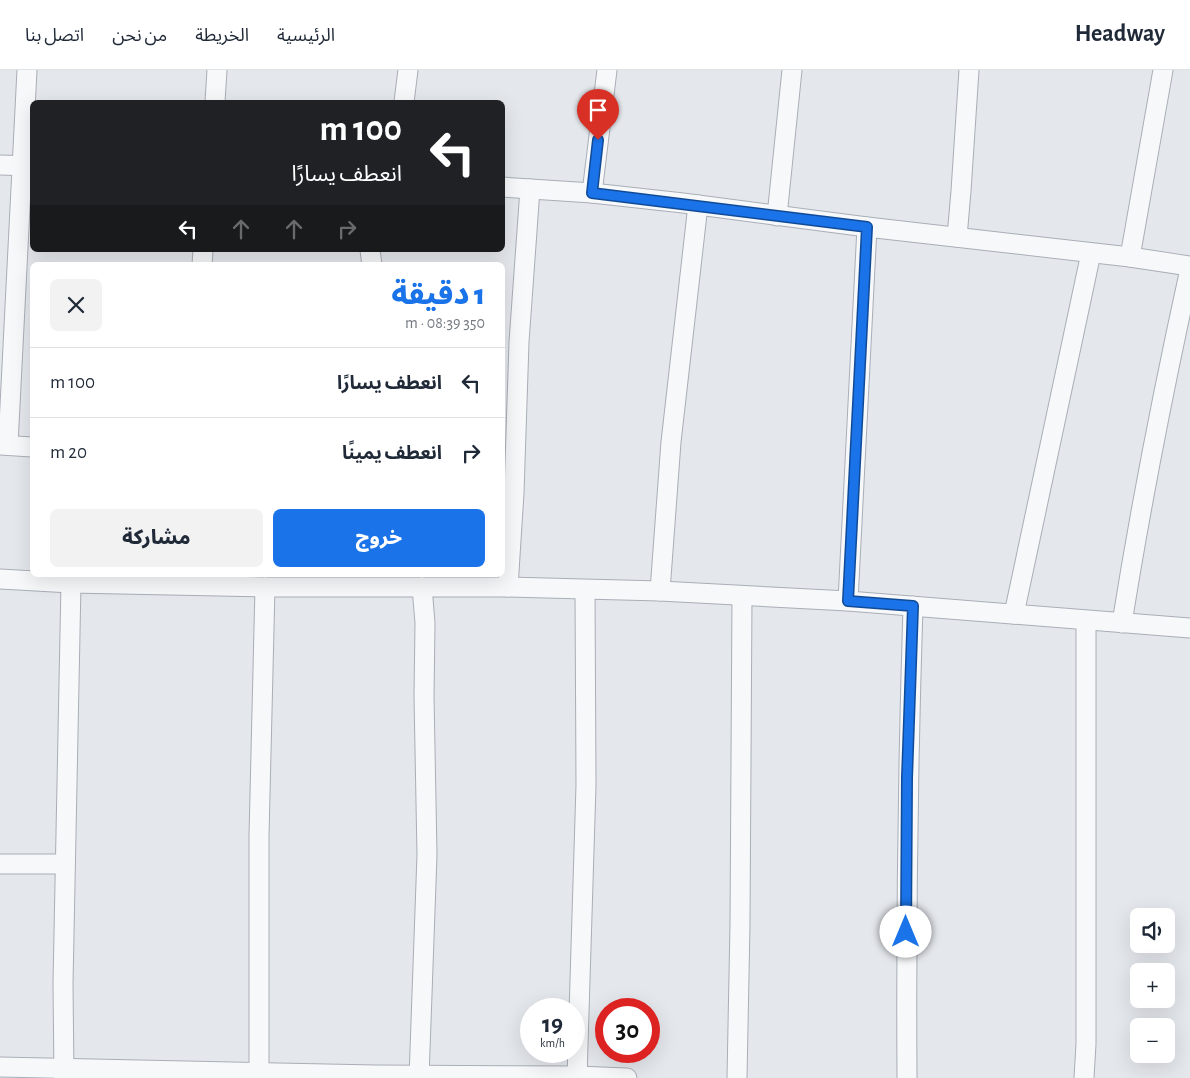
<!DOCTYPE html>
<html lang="ar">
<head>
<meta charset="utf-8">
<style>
	body { margin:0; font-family:"Alegreya Sans","Noto Sans Arabic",sans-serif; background:#f2f2f3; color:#1f2937; direction:rtl; height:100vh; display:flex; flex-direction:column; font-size:19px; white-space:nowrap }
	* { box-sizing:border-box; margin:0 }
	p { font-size:16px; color:#747a83 }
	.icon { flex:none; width:28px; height:28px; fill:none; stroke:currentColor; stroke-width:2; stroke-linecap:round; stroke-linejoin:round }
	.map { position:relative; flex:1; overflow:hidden; direction:ltr }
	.details { position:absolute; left:30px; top:192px; width:475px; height:315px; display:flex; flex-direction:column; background:#fff; border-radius:8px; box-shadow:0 5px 20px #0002; direction:rtl }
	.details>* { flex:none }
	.banner { position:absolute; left:30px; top:30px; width:475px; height:152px; border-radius:8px; box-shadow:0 5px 20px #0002; direction:rtl; background:#202124; color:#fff; overflow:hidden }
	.buttons { position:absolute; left:1130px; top:838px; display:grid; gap:10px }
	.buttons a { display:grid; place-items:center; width:45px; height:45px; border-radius:8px; background:#fff; box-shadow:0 5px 20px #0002; font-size:25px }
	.speed { position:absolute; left:520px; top:928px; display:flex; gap:10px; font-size:25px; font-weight:700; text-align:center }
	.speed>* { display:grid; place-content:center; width:65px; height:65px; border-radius:50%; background:#fff; box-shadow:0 5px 20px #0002; line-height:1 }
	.speed small { font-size:12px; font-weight:400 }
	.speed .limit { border:8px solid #d22; background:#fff; color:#111 }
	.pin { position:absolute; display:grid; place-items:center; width:42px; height:42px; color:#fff; margin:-51px -21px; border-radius:50% 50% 50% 0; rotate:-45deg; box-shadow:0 0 5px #0007 }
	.pin .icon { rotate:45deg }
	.me { position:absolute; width:55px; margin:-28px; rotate:0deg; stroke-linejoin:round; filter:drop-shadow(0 0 4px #0008) }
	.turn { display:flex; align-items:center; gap:18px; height:105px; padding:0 20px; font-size:22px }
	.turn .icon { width:65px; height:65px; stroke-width:2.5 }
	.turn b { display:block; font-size:35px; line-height:42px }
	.lanes { display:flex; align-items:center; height:48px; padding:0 20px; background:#0003; justify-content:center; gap:25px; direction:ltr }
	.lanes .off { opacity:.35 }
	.round { display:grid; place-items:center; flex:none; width:52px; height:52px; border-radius:8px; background:#f2f2f3 }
	.overview { display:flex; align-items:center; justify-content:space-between; height:85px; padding:0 20px }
	h1 { font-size:30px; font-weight:800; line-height:38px; color:#1a73e8 }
	.primary-button { display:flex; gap:10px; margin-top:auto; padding:10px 20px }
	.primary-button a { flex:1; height:58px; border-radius:8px; background:#1a73e8; color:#fff; font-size:20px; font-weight:800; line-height:58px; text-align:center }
	.primary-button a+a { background:#f2f2f3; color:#1f2937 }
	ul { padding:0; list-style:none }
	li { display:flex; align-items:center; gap:15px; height:70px; padding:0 20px; border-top:1px solid #e0e1e3 }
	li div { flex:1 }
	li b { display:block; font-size:19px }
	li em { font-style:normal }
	header { display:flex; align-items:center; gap:30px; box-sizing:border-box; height:70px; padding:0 25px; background:#fff; border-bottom:1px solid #e0e1e3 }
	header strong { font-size:24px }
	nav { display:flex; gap:28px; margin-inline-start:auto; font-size:18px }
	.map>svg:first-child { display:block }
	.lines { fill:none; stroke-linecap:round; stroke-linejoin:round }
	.minor-casing { stroke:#a9aeb7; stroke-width:21 }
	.minor { stroke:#f7f8fa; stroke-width:19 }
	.route-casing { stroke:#114b97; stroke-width:12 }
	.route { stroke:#1a73e8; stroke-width:9 }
</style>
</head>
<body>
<header>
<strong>Headway</strong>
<nav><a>الرئيسية</a><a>الخريطة</a><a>من نحن</a><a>اتصل بنا</a></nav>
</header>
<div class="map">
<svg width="1190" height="1008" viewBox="0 0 1190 1008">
	<rect width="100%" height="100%" fill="#e4e7ec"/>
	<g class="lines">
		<!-- minor casing -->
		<g class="minor-casing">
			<g id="minor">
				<polyline points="215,32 217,0"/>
				<polyline points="404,32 408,0"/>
				<polyline points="0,95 32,96"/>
				<polyline points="502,117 592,123 683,133 867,157 1130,187 1190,196"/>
				<polyline points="592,123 607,0"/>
				<polyline points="777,146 792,0"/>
				<polyline points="957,167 961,121 969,0"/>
				<polyline points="370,180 372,195"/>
				<polyline points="1130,187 1163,0"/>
				<polyline points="202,195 203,180"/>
				<polyline points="0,375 32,377"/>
				<polyline points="8,375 27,0"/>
				<polyline points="0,509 71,513 265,517 508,517 660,521 848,531 1190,558"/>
				<polyline points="508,517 514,423 519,272 530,119"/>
				<polyline points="660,521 671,372 698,135"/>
				<polyline points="848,531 867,157"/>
				<polyline points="1014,544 1091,183"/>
				<path d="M1122 553C1141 434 1164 317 1190 199"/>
				<polyline points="0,794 65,794"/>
				<polyline points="0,997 375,1005 577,1006 627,1008"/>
				<polyline points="64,1008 63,914 71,513"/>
				<polyline points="259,1008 259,766 265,517"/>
				<polyline points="419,1008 427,785 424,626 425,553 422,517"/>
				<polyline points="577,1008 586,715 585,520"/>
				<polyline points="737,1008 740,854 742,526"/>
				<path d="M907 1008C906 850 908 693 913 536"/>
				<polyline points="1084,1008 1086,974 1086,551"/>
			</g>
		</g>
		<!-- minor -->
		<use href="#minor" class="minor"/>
	</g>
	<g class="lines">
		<!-- route casing -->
		<g class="route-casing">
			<polyline id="route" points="598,70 592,123 867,157 848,531 913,536 907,708 906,862"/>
		</g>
		<!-- route -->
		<use href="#route" class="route"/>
	</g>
</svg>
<div class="buttons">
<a><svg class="icon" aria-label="sound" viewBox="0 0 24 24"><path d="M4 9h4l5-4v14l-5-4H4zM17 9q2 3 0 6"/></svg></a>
<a>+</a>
<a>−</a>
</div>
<div class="speed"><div>19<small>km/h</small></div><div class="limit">30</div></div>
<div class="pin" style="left:598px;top:70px;background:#d93025"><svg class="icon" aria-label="arrive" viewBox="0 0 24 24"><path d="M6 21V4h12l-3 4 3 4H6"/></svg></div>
<svg class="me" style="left:906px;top:862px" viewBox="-20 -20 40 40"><circle r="19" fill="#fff"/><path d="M0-13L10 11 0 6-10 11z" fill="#1a73e8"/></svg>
<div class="banner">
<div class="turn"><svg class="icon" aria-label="left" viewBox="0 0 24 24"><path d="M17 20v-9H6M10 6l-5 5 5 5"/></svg><div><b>100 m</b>انعطف يسارًا</div></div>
<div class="lanes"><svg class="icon" aria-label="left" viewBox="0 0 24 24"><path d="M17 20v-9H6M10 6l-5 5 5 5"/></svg><svg class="icon off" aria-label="ahead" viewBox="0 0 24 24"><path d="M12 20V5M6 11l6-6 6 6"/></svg><svg class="icon off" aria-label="ahead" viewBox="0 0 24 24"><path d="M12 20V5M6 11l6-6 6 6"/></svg><svg class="icon off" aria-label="right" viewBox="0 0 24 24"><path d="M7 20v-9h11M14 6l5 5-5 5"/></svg></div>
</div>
<section class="details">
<div class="overview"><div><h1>1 دقيقة</h1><p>350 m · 08:39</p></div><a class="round"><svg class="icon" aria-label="close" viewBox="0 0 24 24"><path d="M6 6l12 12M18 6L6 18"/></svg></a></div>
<ul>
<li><svg class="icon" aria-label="left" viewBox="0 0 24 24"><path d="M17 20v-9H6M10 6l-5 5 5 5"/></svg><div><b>انعطف يسارًا</b></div><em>100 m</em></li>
<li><svg class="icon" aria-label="right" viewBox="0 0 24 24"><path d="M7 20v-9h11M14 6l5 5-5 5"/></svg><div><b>انعطف يمينًا</b></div><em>20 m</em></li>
</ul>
<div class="primary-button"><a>خروج</a><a>مشاركة</a></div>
</section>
</div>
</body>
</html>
